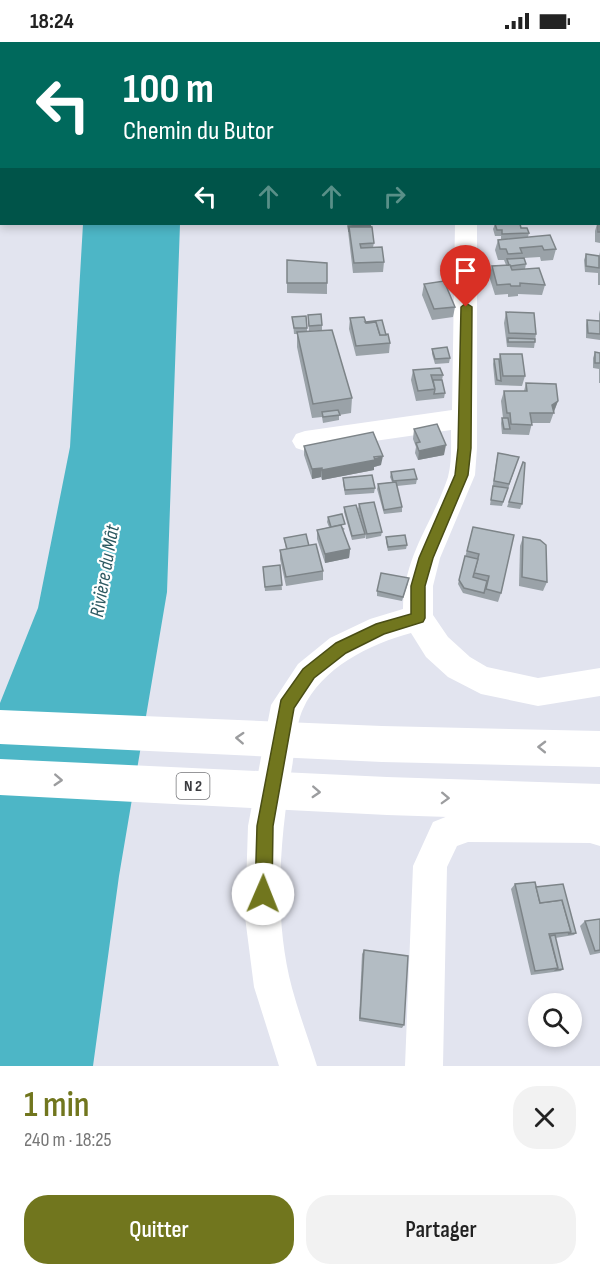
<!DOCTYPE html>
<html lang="fr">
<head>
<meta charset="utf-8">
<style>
	body { margin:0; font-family:"Sofia Sans Condensed",sans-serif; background:#f2f2f2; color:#222; height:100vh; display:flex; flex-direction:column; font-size:22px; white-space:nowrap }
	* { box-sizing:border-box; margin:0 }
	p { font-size:20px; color:#767676 }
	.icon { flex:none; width:33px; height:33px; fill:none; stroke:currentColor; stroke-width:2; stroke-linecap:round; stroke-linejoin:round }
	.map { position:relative; height:1024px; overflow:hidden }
	.details { display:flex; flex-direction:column; background:#fff; flex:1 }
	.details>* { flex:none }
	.banner { position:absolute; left:0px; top:0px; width:600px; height:183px; box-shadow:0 3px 9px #0003; background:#00695c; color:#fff; overflow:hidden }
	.controls { position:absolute; left:528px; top:951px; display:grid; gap:12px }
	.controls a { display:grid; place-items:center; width:54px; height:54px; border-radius:50%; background:#fff; box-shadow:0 3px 9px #0003; font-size:30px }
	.pin { position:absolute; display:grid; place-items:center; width:51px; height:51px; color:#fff; margin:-62px -26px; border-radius:50% 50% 50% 0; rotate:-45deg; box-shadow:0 0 6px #0007 }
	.pin .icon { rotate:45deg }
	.me { position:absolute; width:66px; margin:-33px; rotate:1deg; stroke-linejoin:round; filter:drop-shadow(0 0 4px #0008) }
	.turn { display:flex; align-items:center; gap:21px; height:126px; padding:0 24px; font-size:27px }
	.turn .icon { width:78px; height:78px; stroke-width:2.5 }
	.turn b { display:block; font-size:42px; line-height:51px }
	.lanes { display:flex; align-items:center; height:57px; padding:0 24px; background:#0003; justify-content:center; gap:30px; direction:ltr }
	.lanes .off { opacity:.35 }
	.round { display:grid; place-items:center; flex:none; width:63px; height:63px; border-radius:24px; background:#f2f2f2 }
	.headline { display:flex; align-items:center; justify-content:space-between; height:102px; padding:0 24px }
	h1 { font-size:36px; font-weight:600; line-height:45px; color:#71761e }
	.action { display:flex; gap:12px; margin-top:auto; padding:12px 24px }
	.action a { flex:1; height:69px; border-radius:24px; background:#71761e; color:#fff; font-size:24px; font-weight:600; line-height:69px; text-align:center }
	.action a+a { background:#f2f2f2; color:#222 }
	.status { display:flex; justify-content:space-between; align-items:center; height:42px; padding:0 30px; background:#fff; direction:ltr }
	.status svg { height:16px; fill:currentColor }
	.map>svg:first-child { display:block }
	.water { fill:#4db6c6 }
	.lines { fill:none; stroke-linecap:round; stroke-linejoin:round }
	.minor { fill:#fff; fill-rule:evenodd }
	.highway { fill:#fff; fill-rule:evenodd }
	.wall { fill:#9aa2a8 }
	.shaded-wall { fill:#7d8488 }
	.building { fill:#b3bcc3; stroke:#7d8488; stroke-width:1.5 }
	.oneway { stroke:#9c9d9f }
	.route { fill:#71761e; stroke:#494d14; stroke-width:1.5 }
	.labels { text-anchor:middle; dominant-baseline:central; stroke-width:4.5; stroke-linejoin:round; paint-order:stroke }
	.shield { fill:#fff; stroke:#757679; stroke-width:1.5 }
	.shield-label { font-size:16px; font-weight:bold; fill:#3a3b3f }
	.water-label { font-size:20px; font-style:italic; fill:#2b5860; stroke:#fff }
</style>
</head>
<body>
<div class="status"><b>18:24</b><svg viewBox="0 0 49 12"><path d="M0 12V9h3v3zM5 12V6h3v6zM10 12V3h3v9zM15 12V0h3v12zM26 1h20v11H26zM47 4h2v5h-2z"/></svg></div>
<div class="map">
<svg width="600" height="1024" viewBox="0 0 600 1024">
	<rect width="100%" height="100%" fill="#e2e4ef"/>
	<!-- water -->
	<polygon class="water" points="83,182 180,182 167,550 119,834 93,1024 0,1024 0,661 38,566 70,405"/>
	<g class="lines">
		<!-- minor -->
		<g class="minor">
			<rect x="425" y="0" width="18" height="2"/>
			<polygon points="566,0 584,0 585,2 567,2"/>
			<rect x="598" y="11" width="2" height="12"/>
			<polygon points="598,52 600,53 600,69 598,68"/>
			<path d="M455 182H477V406L475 433 440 516 433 544V573L448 595 470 615 487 625 538 636 600 626V654L538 664 481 652 448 635 426 615 411 591C370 602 321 626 303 667 296 681 295 709 292 725 280 797 273 874 292 946 299 972 309 998 317 1024H279L254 945 245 875 248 784 271 663 298 622 330 596 370 577 403 567C404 512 432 483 448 435 452 420 451 402 451 388L305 409 296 406 292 399 296 392 305 389 452 368Z"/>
			<polygon points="468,766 590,767 600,770 600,804 590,801 468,800 457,804 447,825 443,1024 405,1024 413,824 433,780"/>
		</g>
		<!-- highway -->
		<g class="highway">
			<polygon points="0,668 382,684 600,689 600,725 382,720 0,702"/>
			<polygon points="0,717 387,735 600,742 600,780 387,773 0,753"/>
		</g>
	</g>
	<!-- wall -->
	<g class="wall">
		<polygon points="598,158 600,158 600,201 595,200 595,189 597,182 598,182"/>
		<polygon points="495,182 521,186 529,191 528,195 556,207 553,218 541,219 540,215 524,216 526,222 525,227 545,243 542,253 518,252 518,254 508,255 508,252 495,253 489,234 492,224 506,223 504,218 498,218 495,208 498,198 509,197 501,197 501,194 495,194 493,187"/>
		<polygon points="348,184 374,201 373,205 384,220 383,230 353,231 348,189"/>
		<polygon points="600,210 600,243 598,243 598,231 585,230 584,218 586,212 599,214"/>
		<polygon points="287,218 327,221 327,252 287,251"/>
		<polygon points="424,242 455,265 453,275 432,278 422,253"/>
		<polygon points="600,268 600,303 600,298 586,296 586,283 587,278 599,279 599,272"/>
		<polygon points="506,270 536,292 534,306 507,305 504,281"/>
		<polygon points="308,273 322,283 322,288 309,289"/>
		<polygon points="350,276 365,280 390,301 389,311 356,314 349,287"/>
		<polygon points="293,280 307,286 307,290 352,356 351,371 339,373 339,378 323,381 322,375 312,376 297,305 297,292 294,292"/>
		<polygon points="432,307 450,316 449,321 435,322 432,312"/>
		<polygon points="595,310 600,311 600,341 599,341 599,327 593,326 593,316"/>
		<polygon points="500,312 525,334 522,344 495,343 493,322 494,317 499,317"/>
		<polygon points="413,328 443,333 442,338 445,351 444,356 416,359 411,338"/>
		<polygon points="526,341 558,359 550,381 532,381 529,393 502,392 501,381 502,376 503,376 501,359 504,349 524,349"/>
		<polygon points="414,387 444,413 418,418 415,411 416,405 413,397"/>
		<polygon points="304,404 381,423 374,425 374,428 322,438 321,435 312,437 304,413"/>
		<polygon points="498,411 516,424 502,464 490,463 496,421"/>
		<polygon points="523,420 522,462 520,467 507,465"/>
		<polygon points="391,430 417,437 416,442 397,444 402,465 402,470 384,472 377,447 378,442 392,440 390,435"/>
		<polygon points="343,436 375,446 374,451 345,453 343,441"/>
		<polygon points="359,462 382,490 381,494 366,497 365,492 365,496 352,498 344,470 344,465 363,484 358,467"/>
		<polygon points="328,475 345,487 343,488 350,507 349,516 325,521 317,497 317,488 329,485 327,480"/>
		<polygon points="473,485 501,551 498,560 463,551 458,542"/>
		<polygon points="386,495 407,503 406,507 388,509 386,500"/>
		<polygon points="523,495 547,540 543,549 519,544 520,504"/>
		<polygon points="284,496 309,504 323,529 323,538 286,544 280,517 280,508 286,507"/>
		<polygon points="280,523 282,548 265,549 263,525"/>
		<polygon points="408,541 402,559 377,554 377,549"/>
		<polygon points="515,842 536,845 576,891 574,893 555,896 563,927 561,929 531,933 511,847"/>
		<polygon points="600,877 600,911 590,913 580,884 585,879"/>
		<polygon points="364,908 404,983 402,986 359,979 362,912"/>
	</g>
	<!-- shaded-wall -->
	<g class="shaded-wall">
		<polygon points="496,0 504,0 504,2 483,2"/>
		<polygon points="558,359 554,369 551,371 552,363"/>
		<polygon points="446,403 444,413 418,418 419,409"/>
		<polygon points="383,414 381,423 374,425 374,428 322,438 322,428"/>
		<polygon points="322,426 321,435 312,437 312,427"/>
		<polygon points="350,507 349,516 325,521 325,512"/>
	</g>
	<!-- building -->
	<g class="building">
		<polygon points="280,0 300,0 300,1 329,0 329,2 281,2"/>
		<polygon points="352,0 406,0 406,2 353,2"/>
		<polygon points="475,0 496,0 483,2 476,2"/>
		<polygon points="598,158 600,158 600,168 599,168 598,166"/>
		<rect x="598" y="179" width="2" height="11"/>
		<polygon points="495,182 520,182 521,186 527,186 529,191 502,192 502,188 497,188"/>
		<polygon points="370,183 371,185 349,185 349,190 348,184"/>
		<polygon points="349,185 372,185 374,201 360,202 361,206 382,205 384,220 354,221"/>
		<polygon points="550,193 556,207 544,208 542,204 520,206 522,211 508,212 506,207 500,207 498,198"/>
		<polygon points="586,212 599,214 599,226 586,224"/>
		<polygon points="524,216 526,222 511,224 509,223 507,217"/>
		<polygon points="287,218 327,221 327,241 287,241"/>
		<polygon points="510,223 512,228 539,226 545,243 520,241 520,244 511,244 510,242 497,243 492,224"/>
		<polygon points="444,239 455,265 434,267 424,242"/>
		<polygon points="506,270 534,271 536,292 509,291"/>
		<polygon points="321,272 322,283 309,284 308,273"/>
		<polygon points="306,274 307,286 294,286 292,275"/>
		<polygon points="364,275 366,281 376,280 380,293 388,292 390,301 356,304 350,276"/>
		<polygon points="382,278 386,293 380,293 376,280 366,281 365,280"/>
		<polygon points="587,278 600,279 600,292 588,291"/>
		<polygon points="332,288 352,356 313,362 297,290"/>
		<polygon points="508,296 535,297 535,300 508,300"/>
		<polygon points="447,305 450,316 435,317 432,307"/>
		<polygon points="595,310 600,311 600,321 595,321"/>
		<polygon points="500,312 522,312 525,334 503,334"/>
		<polygon points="494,317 499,317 501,339 497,338"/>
		<polygon points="440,326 443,333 431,333 435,347 418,349 413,328"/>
		<polygon points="433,338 442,338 445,351 434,352 435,347"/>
		<polygon points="526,341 556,342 558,359 552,363 554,371 530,371 532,383 511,382 510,371 507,371 504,349 527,349"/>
		<polygon points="338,368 340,373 323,375 322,370"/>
		<polygon points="502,376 508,376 510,387 504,387"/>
		<polygon points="437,382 446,403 419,409 416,401 420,400 414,387"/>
		<polygon points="373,390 383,414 374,415 375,418 322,428 322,426 312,427 304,404"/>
		<polygon points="498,411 519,415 509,442 494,439"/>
		<polygon points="523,420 525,421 522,462 509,460"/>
		<polygon points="414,427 417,437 393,439 391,430"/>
		<polygon points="372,433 375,446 345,448 343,436"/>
		<polygon points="396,440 402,465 384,468 378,442"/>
		<polygon points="493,444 508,446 503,460 491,458"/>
		<polygon points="374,460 382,490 367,492 359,462"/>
		<polygon points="356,463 365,492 352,494 344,465"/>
		<polygon points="342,472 345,482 331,485 328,475"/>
		<polygon points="341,483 350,507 325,512 317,488"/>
		<polygon points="473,485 514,493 501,551 486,547 489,534 474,531 479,512 467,509"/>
		<polygon points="306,492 309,504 287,507 284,496"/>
		<polygon points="405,493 407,503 388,505 386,495"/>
		<polygon points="523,495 540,498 546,503 547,540 522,535"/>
		<polygon points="316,502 323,529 286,535 280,508"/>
		<polygon points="465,514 478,517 473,535 487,539 484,551 464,546 459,538"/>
		<polygon points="280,523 282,543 265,545 263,525"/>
		<polygon points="381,531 409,536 403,555 377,549"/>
		<polygon points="535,840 540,861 562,858 571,890 549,892 558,926 535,929 515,842"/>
		<polygon points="563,842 576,891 568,892 571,890 562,858 540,861 536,845"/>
		<polygon points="600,877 600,908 595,909 585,879"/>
		<polygon points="555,893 563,927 556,928 558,926 550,894"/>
		<polygon points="364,908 408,914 404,983 360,976"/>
	</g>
	<!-- one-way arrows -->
	<defs><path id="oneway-chevron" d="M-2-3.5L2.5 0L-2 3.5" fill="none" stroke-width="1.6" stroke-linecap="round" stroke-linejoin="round" transform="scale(1.5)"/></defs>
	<g class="oneway">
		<use href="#oneway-chevron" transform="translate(240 696) rotate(-177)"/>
		<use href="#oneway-chevron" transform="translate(542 705) rotate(-179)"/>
		<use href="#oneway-chevron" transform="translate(58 738) rotate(3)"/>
		<use href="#oneway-chevron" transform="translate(316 750) rotate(3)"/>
		<use href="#oneway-chevron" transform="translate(445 756) rotate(2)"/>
	</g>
	<!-- route -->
	<polygon class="route" points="466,261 472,265 471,406 468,433 433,516 425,544 425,576 423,580 384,592 346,611 314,636 294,666 273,784 272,852 269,858 263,860 257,858 255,852 257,784 281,658 303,627 336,601 376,582 411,572 411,544 419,516 455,433 458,406 461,265"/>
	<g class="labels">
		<!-- shield labels -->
		<rect class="shield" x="176.5" y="731" width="33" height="26" rx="4.5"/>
		<g class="shield-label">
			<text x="193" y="744">N 2</text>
		</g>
		<!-- water labels -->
		<g class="water-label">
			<text transform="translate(105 529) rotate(-80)">Rivière du Mât</text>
		</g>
	</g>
</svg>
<div class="controls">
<a><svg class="icon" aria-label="search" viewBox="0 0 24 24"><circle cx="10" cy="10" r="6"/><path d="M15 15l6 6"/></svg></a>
</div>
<div class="pin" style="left:466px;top:265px;background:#d93025"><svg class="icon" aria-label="arrive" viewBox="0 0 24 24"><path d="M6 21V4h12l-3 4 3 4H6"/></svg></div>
<svg class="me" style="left:263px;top:852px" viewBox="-20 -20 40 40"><circle r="19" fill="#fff"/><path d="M0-13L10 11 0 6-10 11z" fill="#71761e"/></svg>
<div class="banner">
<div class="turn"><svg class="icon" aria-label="left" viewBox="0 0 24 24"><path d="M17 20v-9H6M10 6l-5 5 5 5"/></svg><div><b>100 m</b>Chemin du Butor</div></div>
<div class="lanes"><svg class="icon" aria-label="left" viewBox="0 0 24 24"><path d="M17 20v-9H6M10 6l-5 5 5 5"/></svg><svg class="icon off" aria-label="ahead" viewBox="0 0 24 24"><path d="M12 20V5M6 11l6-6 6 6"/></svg><svg class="icon off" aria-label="ahead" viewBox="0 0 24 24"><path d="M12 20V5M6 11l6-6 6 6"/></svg><svg class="icon off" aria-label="right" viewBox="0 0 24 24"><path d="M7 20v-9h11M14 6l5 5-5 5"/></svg></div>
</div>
</div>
<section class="details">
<div class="headline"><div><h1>1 min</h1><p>240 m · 18:25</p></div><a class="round"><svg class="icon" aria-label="close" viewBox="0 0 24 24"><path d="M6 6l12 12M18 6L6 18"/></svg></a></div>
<div class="action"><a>Quitter</a><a>Partager</a></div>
</section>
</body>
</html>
